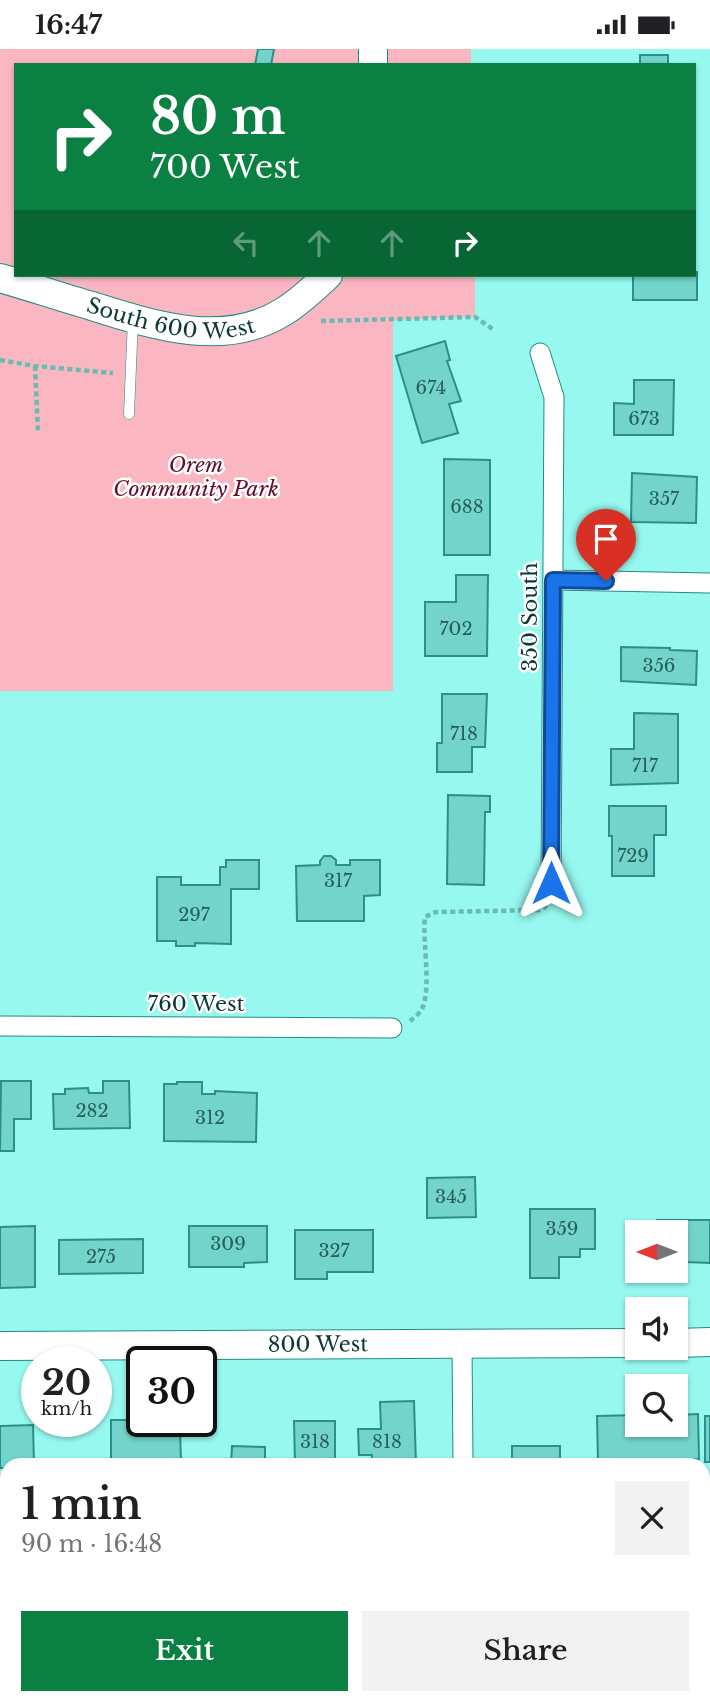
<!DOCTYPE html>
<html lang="en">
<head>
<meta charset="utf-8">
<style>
	body { margin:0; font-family:"Libre Baskerville",serif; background:#f2f2f2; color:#202124; height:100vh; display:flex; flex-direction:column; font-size:26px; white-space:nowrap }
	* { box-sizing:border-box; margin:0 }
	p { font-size:23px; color:#757577 }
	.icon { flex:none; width:38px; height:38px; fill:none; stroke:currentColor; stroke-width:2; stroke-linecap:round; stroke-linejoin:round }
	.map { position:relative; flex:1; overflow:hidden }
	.drawer { position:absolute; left:0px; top:1409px; width:710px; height:247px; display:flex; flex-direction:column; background:#fff; border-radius:21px 21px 0 0; box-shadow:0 2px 5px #0004 }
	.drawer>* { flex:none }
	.hud { position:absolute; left:14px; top:14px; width:682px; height:214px; border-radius:0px; box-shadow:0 2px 5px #0004; background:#0b8043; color:#fff; overflow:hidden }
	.needle { width:46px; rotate:270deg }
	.controls { position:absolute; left:625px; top:1171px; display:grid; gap:14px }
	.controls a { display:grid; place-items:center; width:63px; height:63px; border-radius:0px; background:#fff; box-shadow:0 2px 5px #0004; font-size:35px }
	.speed { position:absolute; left:21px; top:1297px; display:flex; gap:14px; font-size:35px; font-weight:700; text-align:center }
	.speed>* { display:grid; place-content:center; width:91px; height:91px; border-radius:50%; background:#fff; box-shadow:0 2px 5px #0004; line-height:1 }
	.speed small { font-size:18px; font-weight:400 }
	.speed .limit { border:4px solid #111; border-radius:10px; background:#fff; color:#111 }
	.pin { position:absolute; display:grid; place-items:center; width:60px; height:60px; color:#fff; margin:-72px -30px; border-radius:50% 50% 50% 0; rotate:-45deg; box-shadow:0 0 7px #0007 }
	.pin .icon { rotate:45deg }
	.me { position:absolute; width:77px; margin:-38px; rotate:0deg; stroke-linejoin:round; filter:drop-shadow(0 0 5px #0008) }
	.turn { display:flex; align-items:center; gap:24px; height:147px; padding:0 21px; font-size:32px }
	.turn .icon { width:91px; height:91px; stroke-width:2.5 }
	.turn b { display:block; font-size:49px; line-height:60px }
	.lanes { display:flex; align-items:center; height:66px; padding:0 21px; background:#0003; justify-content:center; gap:35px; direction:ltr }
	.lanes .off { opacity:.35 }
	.round { display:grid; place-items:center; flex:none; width:74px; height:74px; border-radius:0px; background:#f2f2f2 }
	.summary { display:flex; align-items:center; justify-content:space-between; height:119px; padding:0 21px }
	h1 { font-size:42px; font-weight:600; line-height:52px }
	.action { display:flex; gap:14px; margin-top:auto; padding:14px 21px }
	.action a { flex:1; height:80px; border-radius:0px; background:#0b8043; color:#fff; font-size:28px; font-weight:600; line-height:80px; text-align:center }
	.action a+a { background:#f2f2f2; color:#202124 }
	.status { display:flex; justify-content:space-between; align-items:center; height:49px; padding:0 35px; background:#fff; direction:ltr }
	.status svg { height:19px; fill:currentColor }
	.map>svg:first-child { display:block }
	.green { fill:#fab7c2 }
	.building { fill:#73d4cb; stroke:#27918a; stroke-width:2 }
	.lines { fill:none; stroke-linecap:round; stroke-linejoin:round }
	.lane-casing { stroke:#208d85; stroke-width:11 }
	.street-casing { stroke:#208d85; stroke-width:21 }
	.secondary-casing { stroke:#208d85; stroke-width:30 }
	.path { stroke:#6abab3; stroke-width:4.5; stroke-dasharray:5 3.5; stroke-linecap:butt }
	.lane { stroke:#fff; stroke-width:10 }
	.street { stroke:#fff; stroke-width:19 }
	.secondary { stroke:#fff; stroke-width:28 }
	.route-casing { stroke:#114b97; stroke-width:18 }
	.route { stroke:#1a73e8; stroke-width:12 }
	.labels { text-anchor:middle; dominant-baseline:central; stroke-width:5; stroke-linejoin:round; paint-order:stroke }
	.number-label { font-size:18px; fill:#26605a }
	.street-label { font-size:21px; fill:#0d3935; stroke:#fff }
	.park-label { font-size:21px; font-style:italic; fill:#640d2a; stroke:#fff }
</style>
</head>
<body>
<div class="status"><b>16:47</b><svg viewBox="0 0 49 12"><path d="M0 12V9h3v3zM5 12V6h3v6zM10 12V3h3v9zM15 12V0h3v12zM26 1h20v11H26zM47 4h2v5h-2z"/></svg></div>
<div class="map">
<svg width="710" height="1655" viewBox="0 0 710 1655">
	<rect width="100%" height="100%" fill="#96f8ef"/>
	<!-- green -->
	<polygon class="green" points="0,0 471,0 471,16 16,16 16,226 475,226 475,268 393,271 393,642 0,642"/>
	<!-- building -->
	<g class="building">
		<polygon points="258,0 274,0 271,16 255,16"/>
		<rect x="640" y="6" width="28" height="10"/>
		<polygon points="695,223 697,223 697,251 633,251 633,226 695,226"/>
		<polygon points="445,292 450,311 447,312 461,352 449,355 458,384 422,394 396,307"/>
		<polygon points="634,331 674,331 673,386 614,386 614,354 634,355"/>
		<polygon points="444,410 490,411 490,506 444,506"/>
		<polygon points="632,424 697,428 696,474 631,473"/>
		<polygon points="456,526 488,526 487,607 425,607 425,553 456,553"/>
		<polygon points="621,598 670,599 670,601 697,602 696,636 621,632"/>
		<polygon points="442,645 487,645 485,698 472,698 472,723 437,723 437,694 442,694"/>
		<polygon points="634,664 678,665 678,734 611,736 611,700 634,700"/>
		<polygon points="448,746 490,747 490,763 485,763 484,836 447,835"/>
		<polygon points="609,757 666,757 666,786 654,786 654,827 612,827 612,787 609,787"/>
		<polygon points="324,807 331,807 336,811 336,816 350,816 350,811 380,811 380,846 364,847 364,872 297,872 296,817 320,816 320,812"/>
		<polygon points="226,811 259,811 259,840 231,840 231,895 195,894 195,897 176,897 176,892 157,892 157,828 181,828 181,836 220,836 220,818 226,818"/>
		<polygon points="1,1032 31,1032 31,1070 14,1070 14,1102 0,1102"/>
		<polygon points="103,1032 129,1032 130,1079 54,1080 53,1045 65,1045 65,1040 88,1039 89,1044 103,1044"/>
		<polygon points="177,1033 202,1033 202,1045 215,1045 215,1042 257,1044 256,1093 164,1092 164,1035 177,1035"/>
		<polygon points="475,1128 476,1168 427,1169 427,1129"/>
		<polygon points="530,1160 595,1160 595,1200 580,1200 580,1208 559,1208 559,1229 530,1229"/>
		<polygon points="657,1171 710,1171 710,1214 686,1213 686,1210 676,1210 676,1183 657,1183"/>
		<polygon points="35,1177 35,1238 0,1239 0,1178"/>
		<polygon points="189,1177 267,1177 267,1213 244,1214 244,1218 189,1218"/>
		<polygon points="295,1181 373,1181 373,1223 327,1223 327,1230 295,1230"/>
		<polygon points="143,1190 143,1224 59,1225 59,1191"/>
		<polygon points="414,1352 416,1416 372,1416 372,1406 359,1406 358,1380 381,1380 380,1353"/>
		<polygon points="698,1365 699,1410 598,1412 597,1367 637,1366 637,1376 676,1376 676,1366"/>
		<rect x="705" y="1367" width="5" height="46"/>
		<polygon points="111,1371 142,1371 152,1372 152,1379 180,1379 181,1412 111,1413"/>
		<polygon points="294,1372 335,1372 335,1414 295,1414"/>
		<polygon points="33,1376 34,1416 7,1416 7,1419 0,1419 0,1377"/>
		<polygon points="232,1397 265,1398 265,1416 231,1416"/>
		<rect x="512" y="1397" width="48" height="19"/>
		<polygon points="0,1602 7,1603 2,1655 0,1655"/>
		<rect x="62" y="1648" width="35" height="7"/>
		<rect x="269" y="1648" width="52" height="7"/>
		<rect x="379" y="1648" width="32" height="7"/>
		<rect x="521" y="1648" width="48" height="7"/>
		<polygon points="615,1648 669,1648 665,1655 626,1655"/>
	</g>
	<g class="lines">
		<!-- lane casing -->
		<g class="lane-casing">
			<polyline id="lane" points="129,365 133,270"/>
		</g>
		<!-- street casing -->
		<g class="street-casing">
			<g id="street">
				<polyline points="540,304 554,348 551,834"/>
				<polyline points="553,531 710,534"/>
				<polyline points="0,977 392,979"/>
				<polyline points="462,1295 463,1416"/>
				<polyline points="464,1648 464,1655"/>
			</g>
		</g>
		<!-- secondary casing -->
		<g class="secondary-casing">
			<g id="secondary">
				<polyline points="373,0 373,16"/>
				<path id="s1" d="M0 229C31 238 61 248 92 257 153 276 223 300 283 263 300 253 314 239 328 226"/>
				<polyline points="676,1294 710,1293"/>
				<path id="s2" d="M0 1297 637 1294"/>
			</g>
		</g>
		<!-- path -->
		<g class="path">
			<polyline points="321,272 475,268 494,281"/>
			<polyline points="0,311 35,317 113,324"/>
			<polyline points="35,317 38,382"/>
			<path d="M410 972C414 969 420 964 422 960 432 937 422 894 425 868L436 863 542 861 548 855"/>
		</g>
		<!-- lane -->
		<use href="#lane" class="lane"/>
		<!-- street -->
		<use href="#street" class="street"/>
		<!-- secondary -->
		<use href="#secondary" class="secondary"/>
	</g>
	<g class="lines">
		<!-- route casing -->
		<g class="route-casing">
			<polyline id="route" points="551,834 553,531 606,532"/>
		</g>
		<!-- route -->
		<use href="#route" class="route"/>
	</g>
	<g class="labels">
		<!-- number labels -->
		<g class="number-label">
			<text x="431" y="339">674</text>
			<text x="644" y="370">673</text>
			<text x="664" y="450">357</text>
			<text x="467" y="458">688</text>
			<text x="456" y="580">702</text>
			<text x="659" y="617">356</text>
			<text x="464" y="685">718</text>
			<text x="645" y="717">717</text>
			<text x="633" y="807">729</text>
			<text x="338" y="832">317</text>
			<text x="194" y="866">297</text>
			<text x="92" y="1062">282</text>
			<text x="210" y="1069">312</text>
			<text x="451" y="1148">345</text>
			<text x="562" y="1180">359</text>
			<text x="228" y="1195">309</text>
			<text x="334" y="1202">327</text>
			<text x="101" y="1208">275</text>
			<text x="315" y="1393">318</text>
			<text x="387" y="1393">818</text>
		</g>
		<!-- street labels -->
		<g class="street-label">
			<text stroke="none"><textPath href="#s1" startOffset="177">South 600 West</textPath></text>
			<text transform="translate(530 568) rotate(-90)">350 South</text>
			<text x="196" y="955">760 West</text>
			<text stroke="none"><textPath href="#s2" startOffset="318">800 West</textPath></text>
		</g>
		<!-- park labels -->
		<g class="park-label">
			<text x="196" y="416">Orem<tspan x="196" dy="24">Community Park</tspan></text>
		</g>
	</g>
</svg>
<div class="controls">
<a><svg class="needle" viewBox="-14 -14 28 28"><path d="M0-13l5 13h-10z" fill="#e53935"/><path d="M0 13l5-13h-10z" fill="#757577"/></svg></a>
<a><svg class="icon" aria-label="sound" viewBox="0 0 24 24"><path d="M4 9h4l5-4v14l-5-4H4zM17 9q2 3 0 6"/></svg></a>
<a><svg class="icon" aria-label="search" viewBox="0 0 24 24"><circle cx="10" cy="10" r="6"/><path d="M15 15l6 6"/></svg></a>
</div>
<div class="speed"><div>20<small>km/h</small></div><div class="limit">30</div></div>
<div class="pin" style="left:606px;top:532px;background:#d93025"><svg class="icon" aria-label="arrive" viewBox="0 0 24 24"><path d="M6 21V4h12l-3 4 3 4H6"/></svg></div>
<svg class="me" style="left:551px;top:834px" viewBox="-20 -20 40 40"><path d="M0-17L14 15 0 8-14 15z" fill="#1a73e8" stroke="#fff" stroke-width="4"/></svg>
<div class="hud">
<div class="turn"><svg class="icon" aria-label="right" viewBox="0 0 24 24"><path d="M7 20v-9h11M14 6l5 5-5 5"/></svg><div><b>80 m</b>700 West</div></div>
<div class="lanes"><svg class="icon off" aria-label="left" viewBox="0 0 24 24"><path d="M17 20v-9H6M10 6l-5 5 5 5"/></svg><svg class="icon off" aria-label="ahead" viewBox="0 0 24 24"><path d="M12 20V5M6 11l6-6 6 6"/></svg><svg class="icon off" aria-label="ahead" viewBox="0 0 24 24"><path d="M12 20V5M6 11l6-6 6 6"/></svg><svg class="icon" aria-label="right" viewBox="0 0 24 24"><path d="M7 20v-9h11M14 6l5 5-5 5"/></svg></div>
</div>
<section class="drawer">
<div class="summary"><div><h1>1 min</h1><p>90 m · 16:48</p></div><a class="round"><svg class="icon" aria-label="close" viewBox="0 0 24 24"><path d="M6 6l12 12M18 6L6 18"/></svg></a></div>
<div class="action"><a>Exit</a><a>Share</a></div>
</section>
</div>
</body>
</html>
